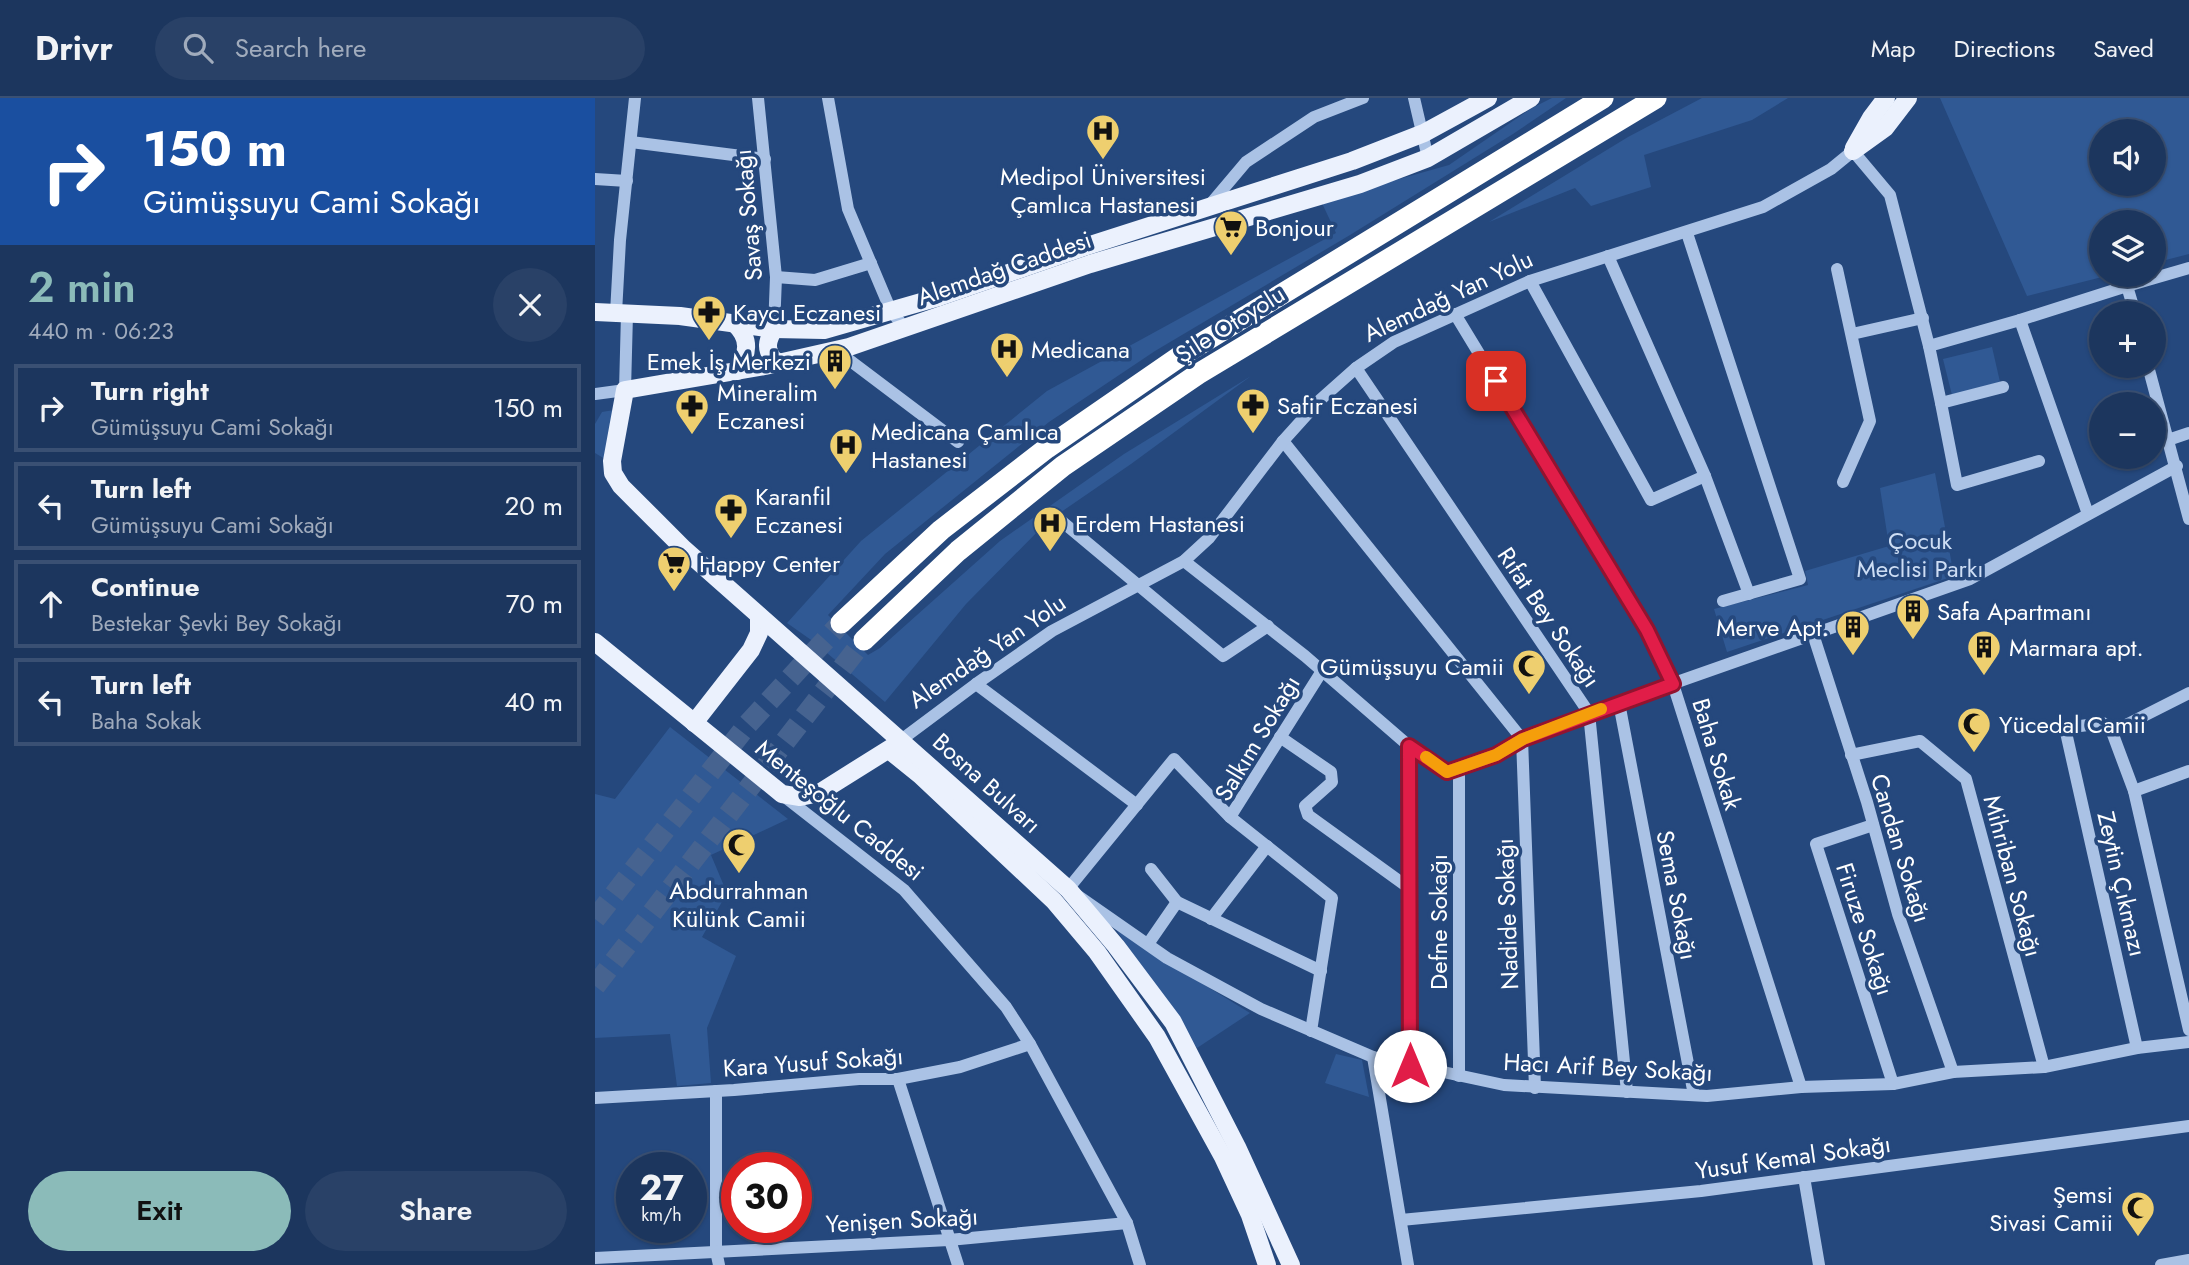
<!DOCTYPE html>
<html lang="en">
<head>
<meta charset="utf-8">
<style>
	body { margin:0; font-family:Jost,sans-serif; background:#294167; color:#f1f3f6; height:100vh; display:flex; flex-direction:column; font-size:26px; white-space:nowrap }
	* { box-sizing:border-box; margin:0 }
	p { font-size:23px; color:#a0abbc }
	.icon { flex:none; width:38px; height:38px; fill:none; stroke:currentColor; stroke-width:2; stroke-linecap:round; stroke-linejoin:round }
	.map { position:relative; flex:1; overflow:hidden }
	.panel { display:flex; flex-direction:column; background:#1c365e; width:595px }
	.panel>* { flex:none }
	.top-card { background:#1a4fa0; color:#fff; overflow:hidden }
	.tools { position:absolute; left:1494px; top:21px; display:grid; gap:14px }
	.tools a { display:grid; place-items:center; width:77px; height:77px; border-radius:50%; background:#1c365e; box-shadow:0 2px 5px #0004,0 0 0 2px #3a5073; font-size:35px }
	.speed { position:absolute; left:21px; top:1054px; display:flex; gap:14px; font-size:35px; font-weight:700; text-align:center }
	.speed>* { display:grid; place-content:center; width:91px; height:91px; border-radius:50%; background:#1c365e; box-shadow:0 2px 5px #0004,0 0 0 2px #3a5073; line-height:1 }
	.speed small { font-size:18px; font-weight:400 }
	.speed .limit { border:10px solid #d22; background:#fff; color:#111 }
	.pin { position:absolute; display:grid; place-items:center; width:60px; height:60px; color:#fff; margin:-30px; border-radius:14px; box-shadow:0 4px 10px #0006 }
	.me { position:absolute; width:77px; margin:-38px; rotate:0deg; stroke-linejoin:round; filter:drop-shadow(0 0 5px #0008) }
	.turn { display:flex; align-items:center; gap:24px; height:147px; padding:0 28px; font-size:32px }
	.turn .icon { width:91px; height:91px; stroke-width:2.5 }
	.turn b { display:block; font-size:49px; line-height:60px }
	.round { display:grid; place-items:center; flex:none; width:74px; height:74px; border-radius:37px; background:#294167 }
	.head { display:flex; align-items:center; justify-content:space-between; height:119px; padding:0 28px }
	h1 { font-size:42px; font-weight:600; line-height:52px; color:#8bbbb9 }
	.button { display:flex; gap:14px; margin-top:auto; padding:14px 28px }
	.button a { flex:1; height:80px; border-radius:42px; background:#8bbbb9; color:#111; font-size:28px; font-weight:600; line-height:80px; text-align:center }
	.button a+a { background:#294167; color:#f1f3f6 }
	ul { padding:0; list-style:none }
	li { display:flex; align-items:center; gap:21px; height:88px; margin:0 14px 10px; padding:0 14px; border:4px solid #3a5073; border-radius:0px }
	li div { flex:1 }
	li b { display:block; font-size:26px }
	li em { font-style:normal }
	header { display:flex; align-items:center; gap:42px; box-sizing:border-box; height:98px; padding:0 35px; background:#1c365e; border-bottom:2px solid #3a5073 }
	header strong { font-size:33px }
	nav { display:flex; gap:38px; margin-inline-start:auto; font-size:24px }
	.search { width:490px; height:63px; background:#294167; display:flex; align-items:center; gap:18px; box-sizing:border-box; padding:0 24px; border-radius:38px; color:#a0abbc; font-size:26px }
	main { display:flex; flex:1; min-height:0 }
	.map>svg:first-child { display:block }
	.green { fill:#305994; fill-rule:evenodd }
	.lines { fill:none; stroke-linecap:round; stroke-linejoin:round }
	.highway-tunnel { stroke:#466390; stroke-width:21; stroke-dasharray:21 10; stroke-linecap:butt }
	.minor { stroke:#aac2e5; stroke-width:12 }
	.major { stroke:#ebf1fd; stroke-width:18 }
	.highway { stroke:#fff; stroke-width:21 }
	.route-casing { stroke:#92132f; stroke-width:18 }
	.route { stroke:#e11d48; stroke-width:12 }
	.slow { stroke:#f59e0b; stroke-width:12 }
	.labels { text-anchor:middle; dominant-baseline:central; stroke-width:7; stroke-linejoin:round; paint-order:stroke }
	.poi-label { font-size:24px; fill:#fff; stroke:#25487d; text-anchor:start }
	.street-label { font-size:24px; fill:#fff; stroke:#25487d }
	.park-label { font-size:24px; fill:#cdddf4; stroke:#25487d }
</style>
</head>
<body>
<header>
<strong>Drivr</strong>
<div class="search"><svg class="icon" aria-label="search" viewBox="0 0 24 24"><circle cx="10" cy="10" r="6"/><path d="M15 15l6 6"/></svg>Search here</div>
<nav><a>Map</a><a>Directions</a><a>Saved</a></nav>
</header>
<main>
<section class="panel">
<div class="top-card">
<div class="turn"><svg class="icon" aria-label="right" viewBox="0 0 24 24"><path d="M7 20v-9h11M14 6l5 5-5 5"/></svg><div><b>150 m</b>Gümüşsuyu Cami Sokağı</div></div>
</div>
<div class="head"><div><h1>2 min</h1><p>440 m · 06:23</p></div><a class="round"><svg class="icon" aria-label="close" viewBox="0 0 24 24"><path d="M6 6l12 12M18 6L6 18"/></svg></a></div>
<ul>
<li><svg class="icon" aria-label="right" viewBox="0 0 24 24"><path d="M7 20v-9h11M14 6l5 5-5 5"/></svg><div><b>Turn right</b><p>Gümüşsuyu Cami Sokağı</p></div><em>150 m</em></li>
<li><svg class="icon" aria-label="left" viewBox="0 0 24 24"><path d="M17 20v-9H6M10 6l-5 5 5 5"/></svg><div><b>Turn left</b><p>Gümüşsuyu Cami Sokağı</p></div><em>20 m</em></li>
<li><svg class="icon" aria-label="ahead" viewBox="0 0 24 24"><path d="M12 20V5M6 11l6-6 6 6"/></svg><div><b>Continue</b><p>Bestekar Şevki Bey Sokağı</p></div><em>70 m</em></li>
<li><svg class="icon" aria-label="left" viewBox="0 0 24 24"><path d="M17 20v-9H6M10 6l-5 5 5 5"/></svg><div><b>Turn left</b><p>Baha Sokak</p></div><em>40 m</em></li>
</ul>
<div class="button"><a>Exit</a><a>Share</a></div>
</section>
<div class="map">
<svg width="1594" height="1167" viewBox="0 0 1594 1167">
	<rect width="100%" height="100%" fill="#25487d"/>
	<!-- green -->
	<g class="green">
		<polygon points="957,0 971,0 918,36 755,137 560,253 454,324 290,456 233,517 273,557 285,550 405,443 529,356 656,278 536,366 453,423 371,506 290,604 219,544 192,525 266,443 452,293 741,135 726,103 854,67 937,10"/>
		<polygon points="1107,0 1193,0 1157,22 1049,57 1056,89 996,108 980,90 894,124 1033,39"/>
		<path d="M1345 0H1594V156L1559 165V124H1507V177H1515L1432 198ZM1507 33H1559V86H1507Z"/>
		<polygon points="1397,249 1405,284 1357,297 1348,261"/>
		<polygon points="19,312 10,361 0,355 0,326 7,314"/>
		<polygon points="1340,375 1359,478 1132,554 1119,511 1213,487 1210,473 1294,448 1285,390"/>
		<polygon points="75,629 193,721 116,757 132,795 107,839 141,858 112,930 116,985 82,988 75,936 0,940 0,696 20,701"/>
		<polygon points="522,833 655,915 602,950"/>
		<polygon points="741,956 767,962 774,999 730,985"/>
	</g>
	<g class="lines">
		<!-- highway-tunnel -->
		<g class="highway-tunnel">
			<polyline points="0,821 153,626 246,525"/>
			<polyline points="0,888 269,542"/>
		</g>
		<!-- minor -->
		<g class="minor">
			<polyline points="163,0 181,179 179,231"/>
			<polyline points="233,0 253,111 296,213 309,229"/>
			<polyline points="819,0 833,60"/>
			<polyline points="36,44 170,61"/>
			<polyline points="0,81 32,83"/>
			<polyline points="613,109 651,64 719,19 768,0"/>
			<polyline points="1092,135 1205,481 1128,503"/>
			<polyline points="1013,158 1110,378 1154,496"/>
			<polyline points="1242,171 1275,323 1248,384"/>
			<polyline points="181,179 220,182 276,165"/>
			<polyline points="935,183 1056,402 1110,378"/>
			<polyline points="1532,188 1594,170"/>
			<polyline points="21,215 25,142 40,0"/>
			<polyline points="860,216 1052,532 1078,586 1206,989"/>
			<polyline points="1425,222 1493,416"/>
			<polyline points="1257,236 1328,220"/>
			<polyline points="1334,248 1346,305"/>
			<polyline points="241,252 363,344"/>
			<polyline points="1553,268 1594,421"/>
			<polyline points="761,270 994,615 1032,994"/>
			<polyline points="1408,289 1346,305 1362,387 1444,363"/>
			<polyline points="0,296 30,292 32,216"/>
			<polyline points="1573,342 1594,335"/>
			<polyline points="688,343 927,641 940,990"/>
			<polyline points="464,421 628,558 673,528"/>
			<polyline points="589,463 710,558 814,648 852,674 901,657 927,641 994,615 1375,481 1582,368"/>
			<polyline points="1218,536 1272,704 1303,816 1358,974"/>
			<polyline points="381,586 542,707"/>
			<polyline points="1024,605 1099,997"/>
			<polyline points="1517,634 1594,595"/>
			<polyline points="685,639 736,674 737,684 710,708 713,717 814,790"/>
			<polyline points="306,642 381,586 457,533 589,463 614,440 688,343 725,302 761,270 799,244 935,183 1168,109 1236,71 1258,53 1295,97 1334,248 1425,222 1532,188 1540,215"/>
			<polyline points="814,648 815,968"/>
			<polyline points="1256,657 1325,643 1371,681 1449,969"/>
			<polyline points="864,670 864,978"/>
			<polyline points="1539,693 1594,673"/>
			<polyline points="190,699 309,792 411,909 435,946 532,1125 545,1167"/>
			<polyline points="635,719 579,661 473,791 572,860 666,911 778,959 909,987 1112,998 1206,989 1298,986 1358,974 1449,969 1542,950 1594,944"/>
			<polyline points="1278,727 1221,746 1298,986"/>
			<polyline points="556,771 582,804"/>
			<polyline points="616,821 672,748"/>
			<polyline points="553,846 582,804 726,873"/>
			<polyline points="716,933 737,800 635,719 727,573"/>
			<polyline points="1542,950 1470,630 1508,625 1517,634 1539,693 1594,932"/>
			<polyline points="778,959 813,1167"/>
			<polyline points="303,981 363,1167"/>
			<polyline points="121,993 121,1153 124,1167"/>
			<polyline points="0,1000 139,992 264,981 303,981 365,969 435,946"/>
			<polyline points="1209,1079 1224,1167"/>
			<polyline points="806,1122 1106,1093 1594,1028"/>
			<polyline points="0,1160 354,1142 532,1125"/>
			<polyline points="1566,1167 1594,1162"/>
		</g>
		<!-- major -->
		<g class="major">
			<polyline points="1259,50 1276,20 1291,0"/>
			<polyline points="1258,53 1290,30 1313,0"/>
			<polyline points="0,214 85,218 179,231 229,232 344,199 489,149 757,63 829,35 893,0"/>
			<path d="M140 226C156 241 153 256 142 273"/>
			<path d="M179 231C172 243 170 251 179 262L186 265"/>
			<polyline points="0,544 187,696 205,699 224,695 302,646"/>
			<polyline points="99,625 156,552 164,535 164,518"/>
			<polyline points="294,652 325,677 459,803 502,854 562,939 628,1059 655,1117 672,1167"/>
			<polyline points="696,1167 642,1049 578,924 521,848 473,791 89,451 26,388 18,375 17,363 30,292 170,268 254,249 495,166 765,86 833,60 936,0"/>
		</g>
		<!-- highway -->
		<g class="highway">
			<polyline points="246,525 346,432 452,350 584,259 1008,0"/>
			<polyline points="269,542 363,453 468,368 603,276 1061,0"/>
		</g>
	</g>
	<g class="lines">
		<!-- route casing -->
		<g class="route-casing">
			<polyline id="route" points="815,968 814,648 852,674 901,657 928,641 1078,586 1052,532 901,283"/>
		</g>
		<!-- route -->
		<use href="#route" class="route"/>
		<!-- slow -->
		<polyline class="slow" points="831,659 852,674 901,657 928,641 1006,611"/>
	</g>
	<!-- icons -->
	<defs>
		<g id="hospital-pin" transform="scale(1.75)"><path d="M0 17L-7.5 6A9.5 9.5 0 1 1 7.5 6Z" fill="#eecf6f" stroke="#25487d"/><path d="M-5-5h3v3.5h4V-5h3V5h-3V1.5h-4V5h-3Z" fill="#111"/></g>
		<g id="supermarket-pin" transform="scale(1.75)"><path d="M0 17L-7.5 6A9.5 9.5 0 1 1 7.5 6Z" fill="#eecf6f" stroke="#25487d"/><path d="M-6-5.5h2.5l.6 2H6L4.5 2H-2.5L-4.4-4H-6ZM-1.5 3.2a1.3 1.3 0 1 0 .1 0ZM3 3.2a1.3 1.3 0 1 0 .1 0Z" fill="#111"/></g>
		<g id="pharmacy-pin" transform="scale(1.75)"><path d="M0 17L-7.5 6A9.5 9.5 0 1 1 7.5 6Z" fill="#eecf6f" stroke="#25487d"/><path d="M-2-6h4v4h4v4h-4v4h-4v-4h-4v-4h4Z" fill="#111"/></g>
		<g id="building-pin" transform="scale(1.75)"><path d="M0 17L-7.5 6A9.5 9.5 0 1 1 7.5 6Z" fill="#eecf6f" stroke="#25487d"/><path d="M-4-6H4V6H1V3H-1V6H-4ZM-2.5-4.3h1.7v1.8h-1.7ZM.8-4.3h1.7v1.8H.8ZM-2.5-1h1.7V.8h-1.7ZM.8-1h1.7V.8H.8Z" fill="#111"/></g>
		<g id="mosque-pin" transform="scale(1.75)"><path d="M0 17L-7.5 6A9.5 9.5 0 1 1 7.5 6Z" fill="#eecf6f" stroke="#25487d"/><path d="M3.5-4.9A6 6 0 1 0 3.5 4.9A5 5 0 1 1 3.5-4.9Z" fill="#111"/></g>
	</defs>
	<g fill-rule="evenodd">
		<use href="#hospital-pin" x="508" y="33"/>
		<use href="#supermarket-pin" x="636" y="129"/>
		<use href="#pharmacy-pin" x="114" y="214"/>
		<use href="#hospital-pin" x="412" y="251"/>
		<use href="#building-pin" x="240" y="263"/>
		<use href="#pharmacy-pin" x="658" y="307"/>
		<use href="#pharmacy-pin" x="97" y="308"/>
		<use href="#hospital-pin" x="251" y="347"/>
		<use href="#pharmacy-pin" x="136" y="412"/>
		<use href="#hospital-pin" x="455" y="425"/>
		<use href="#supermarket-pin" x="79" y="465"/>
		<use href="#building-pin" x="1318" y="513"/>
		<use href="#building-pin" x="1258" y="529"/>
		<use href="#building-pin" x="1389" y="549"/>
		<use href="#mosque-pin" x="934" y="568"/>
		<use href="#mosque-pin" x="1379" y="626"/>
		<use href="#mosque-pin" x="144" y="747"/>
		<use href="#mosque-pin" x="1543" y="1110"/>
	</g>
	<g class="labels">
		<!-- poi labels -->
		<g class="poi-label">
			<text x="508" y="78" text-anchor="middle">Medipol Üniversitesi<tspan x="508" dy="28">Çamlıca Hastanesi</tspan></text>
			<text x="660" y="129">Bonjour</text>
			<text x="138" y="214">Kaycı Eczanesi</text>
			<text x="436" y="251">Medicana</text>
			<text x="216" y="263" text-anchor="end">Emek İş Merkezi</text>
			<text x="122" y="294">Mineralim<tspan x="122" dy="28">Eczanesi</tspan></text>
			<text x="682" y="307">Safir Eczanesi</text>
			<text x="276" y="333">Medicana Çamlıca<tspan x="276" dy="28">Hastanesi</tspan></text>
			<text x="160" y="398">Karanfil<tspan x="160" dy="28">Eczanesi</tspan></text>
			<text x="480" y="425">Erdem Hastanesi</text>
			<text x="104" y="465">Happy Center</text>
			<text x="1342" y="513">Safa Apartmanı</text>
			<text x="1234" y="529" text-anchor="end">Merve Apt.</text>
			<text x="1414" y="549">Marmara apt.</text>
			<text x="909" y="568" text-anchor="end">Gümüşsuyu Camii</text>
			<text x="1404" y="626">Yücedal Camii</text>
			<text x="144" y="792" text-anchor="middle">Abdurrahman<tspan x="144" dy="28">Külünk Camii</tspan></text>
			<text x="1518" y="1096" text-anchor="end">Şemsi<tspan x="1518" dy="28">Sivasi Camii</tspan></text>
		</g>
		<!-- street labels -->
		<g class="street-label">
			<text transform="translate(153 117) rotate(-95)">Savaş Sokağı</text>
			<text transform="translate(409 170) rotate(-19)">Alemdağ Caddesi</text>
			<text transform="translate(853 198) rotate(-25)">Alemdağ Yan Yolu</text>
			<text transform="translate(635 226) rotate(-32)">Şile Otoyolu</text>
			<text transform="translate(954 519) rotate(56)">Rıfat Bey Sokağı</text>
			<text transform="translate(392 553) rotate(-34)">Alemdağ Yan Yolu</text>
			<text transform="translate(662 640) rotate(-59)">Salkım Sokağı</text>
			<text transform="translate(1122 656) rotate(73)">Baha Sokak</text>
			<text transform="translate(392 685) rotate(42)">Bosna Bulvarı</text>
			<text transform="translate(245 712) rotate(39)">Menteşoğlu Caddesi</text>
			<text transform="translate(1306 750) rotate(73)">Candan Sokağı</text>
			<text transform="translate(1418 778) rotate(75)">Mihriban Sokağı</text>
			<text transform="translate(1527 786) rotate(77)">Zeytin Çıkmazı</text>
			<text transform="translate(1082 797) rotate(79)">Sema Sokağı</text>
			<text transform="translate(912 816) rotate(-92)">Nadide Sokağı</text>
			<text transform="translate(843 824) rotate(-90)">Defne Sokağı</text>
			<text transform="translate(1270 831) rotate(72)">Firuze Sokağı</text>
			<text transform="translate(218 964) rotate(-4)">Kara Yusuf Sokağı</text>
			<text transform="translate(1013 969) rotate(3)">Hacı Arif Bey Sokağı</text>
			<text transform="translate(1198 1059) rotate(-8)">Yusuf Kemal Sokağı</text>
			<text transform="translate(307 1122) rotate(-3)">Yenişen Sokağı</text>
		</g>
		<!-- park labels -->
		<g class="park-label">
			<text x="1325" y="442">Çocuk<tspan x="1325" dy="28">Meclisi Parkı</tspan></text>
		</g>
	</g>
</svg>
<div class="tools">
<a><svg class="icon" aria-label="sound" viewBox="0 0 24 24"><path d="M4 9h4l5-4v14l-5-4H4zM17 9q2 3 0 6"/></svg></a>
<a><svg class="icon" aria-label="layers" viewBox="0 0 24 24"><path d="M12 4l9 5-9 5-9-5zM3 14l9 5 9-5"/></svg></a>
<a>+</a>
<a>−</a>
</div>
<div class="speed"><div>27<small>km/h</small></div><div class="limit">30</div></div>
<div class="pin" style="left:901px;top:283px;background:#d93025"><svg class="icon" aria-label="arrive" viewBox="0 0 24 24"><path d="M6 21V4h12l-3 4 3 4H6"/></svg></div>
<svg class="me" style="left:815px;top:968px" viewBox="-20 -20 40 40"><circle r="19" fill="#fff"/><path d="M0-13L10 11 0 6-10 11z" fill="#e11d48"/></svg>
</div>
</main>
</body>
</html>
